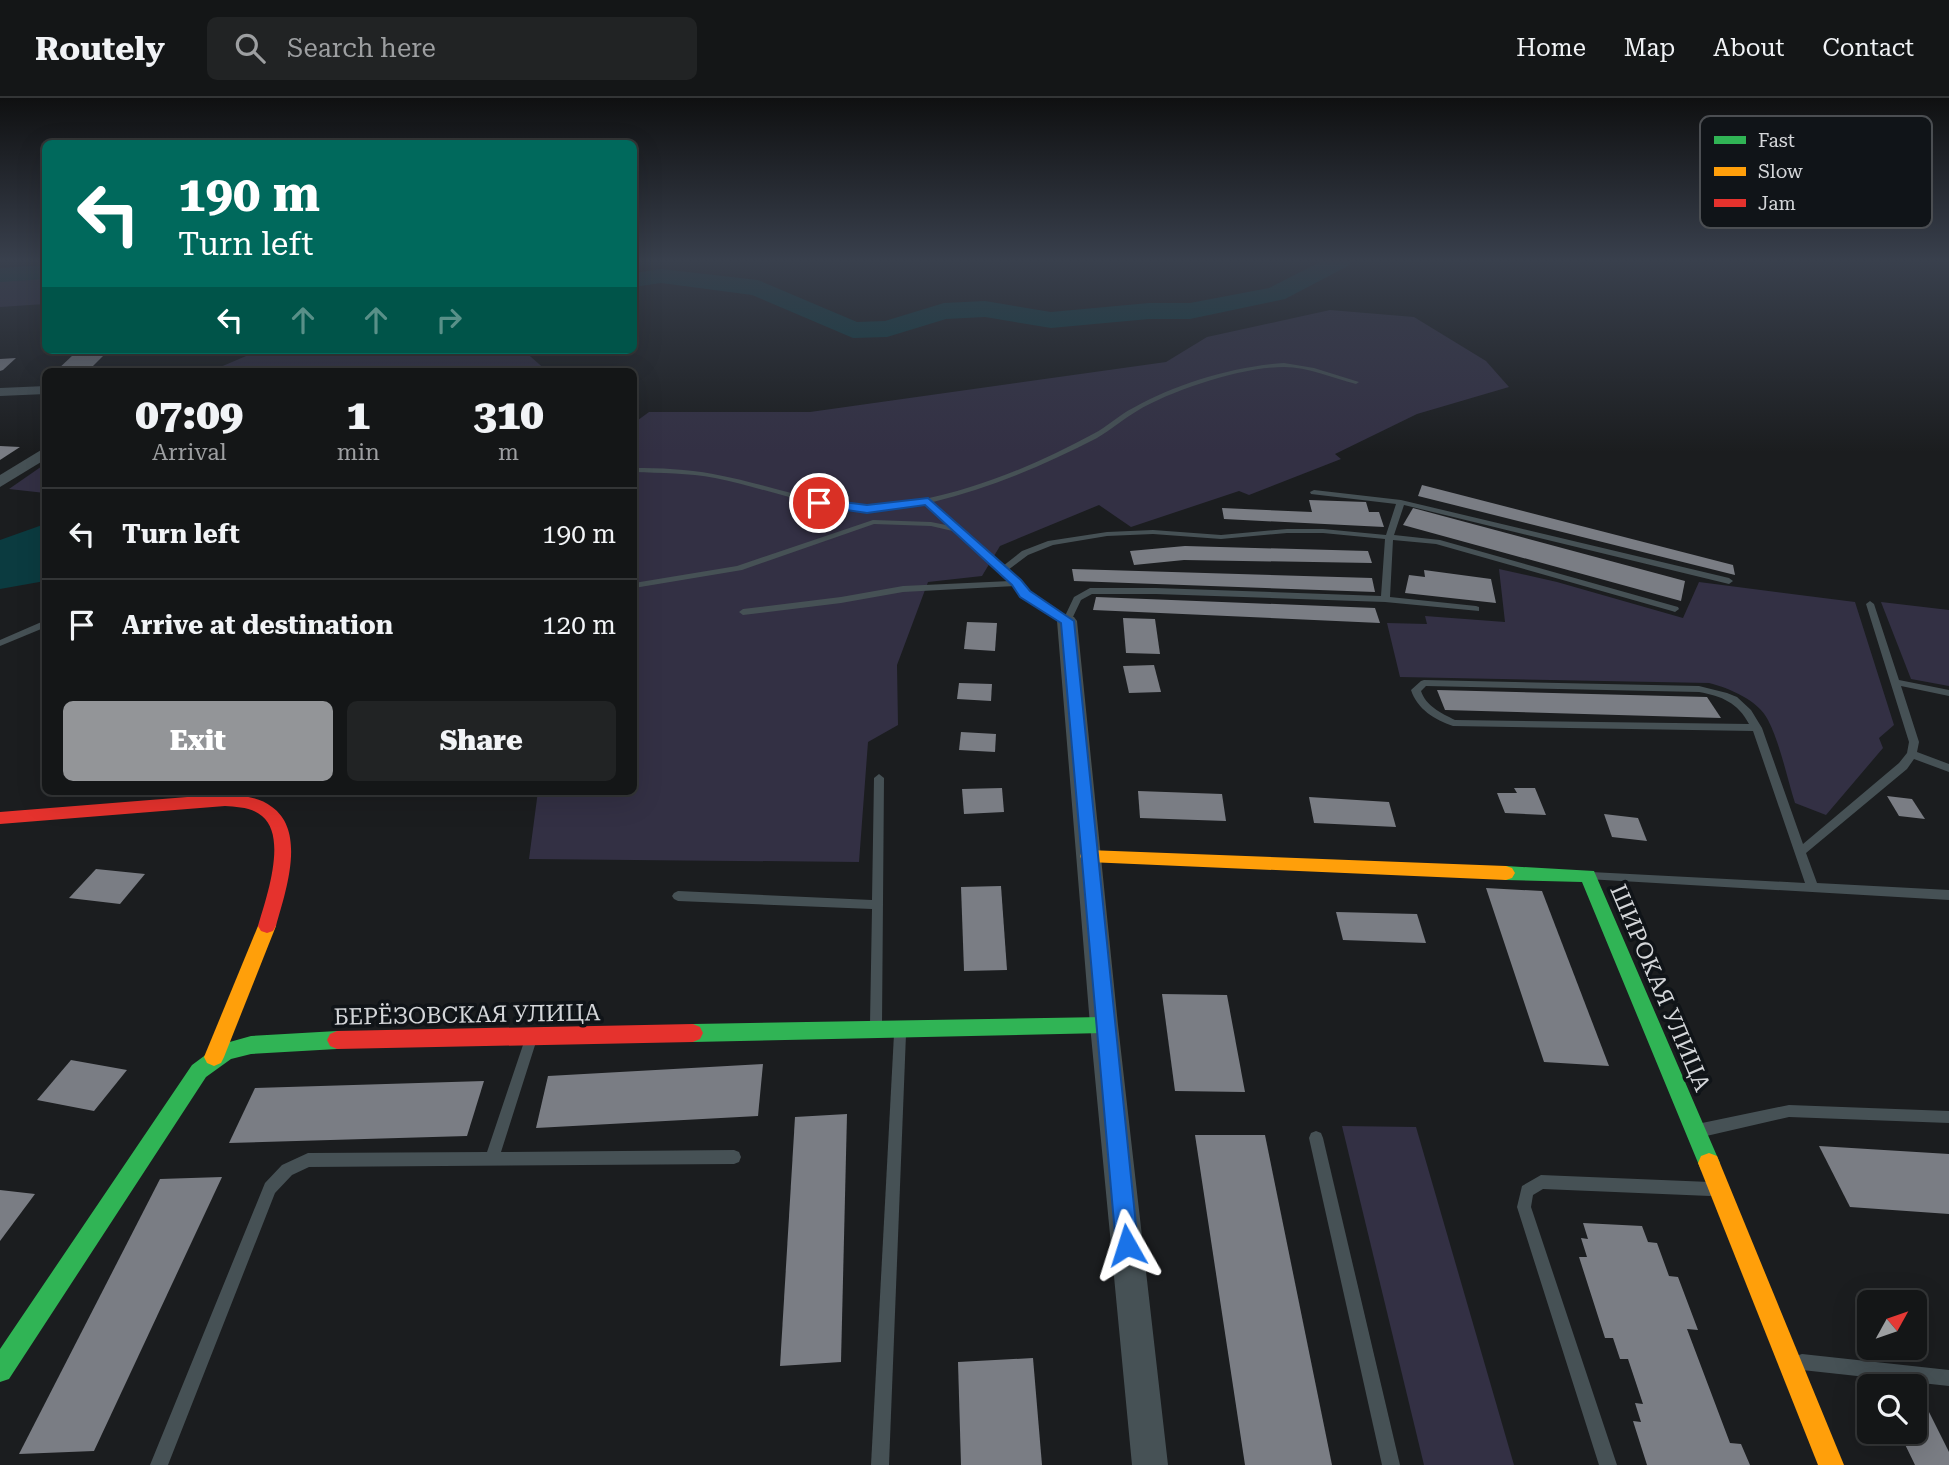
<!DOCTYPE html>
<html lang="en">
<head>
<meta charset="utf-8">
<style>
	body { margin:0; font-family:"Roboto Serif",serif; background:#212324; color:#f1f3f6; height:100vh; display:flex; flex-direction:column; font-size:26px; white-space:nowrap }
	* { box-sizing:border-box; margin:0 }
	p { font-size:23px; color:#9d9fa1 }
	.icon { flex:none; width:38px; height:38px; fill:none; stroke:currentColor; stroke-width:2; stroke-linecap:round; stroke-linejoin:round }
	.map { position:relative; flex:1; overflow:hidden }
	.panel { position:absolute; left:42px; top:270px; width:595px; height:427px; display:flex; flex-direction:column; background:#141617; border-radius:10px; box-shadow:0 7px 28px #0002,0 0 0 2px #333536 }
	.panel>* { flex:none }
	.banner { position:absolute; left:42px; top:42px; width:595px; height:214px; border-radius:10px; box-shadow:0 7px 28px #0002,0 0 0 2px #333536; background:#00695c; color:#fff; overflow:hidden }
	.needle { width:46px; rotate:50deg }
	.fabs { position:absolute; left:1857px; top:1192px; display:grid; gap:14px }
	.fabs a { display:grid; place-items:center; width:70px; height:70px; border-radius:10px; background:#141617; box-shadow:0 7px 28px #0002,0 0 0 2px #333536; font-size:35px }
	.pin { position:absolute; display:grid; place-items:center; width:60px; height:60px; color:#fff; margin:-30px; border:4px solid #fff; border-radius:50%; box-shadow:0 2px 7px #0007 }
	.me { position:absolute; width:77px; margin:-38px; rotate:354deg; stroke-linejoin:round; filter:drop-shadow(0 0 5px #0008) }
	.turn { display:flex; align-items:center; gap:24px; height:147px; padding:0 21px; font-size:32px }
	.turn .icon { width:91px; height:91px; stroke-width:2.5 }
	.turn b { display:block; font-size:49px; line-height:60px }
	.lanes { display:flex; align-items:center; height:66px; padding:0 21px; background:#0003; justify-content:center; gap:35px; direction:ltr }
	.lanes .off { opacity:.35 }
	.eta { display:flex; justify-content:space-evenly; align-items:center; height:119px; text-align:center }
	.eta b { font-size:42px; font-weight:800; line-height:49px }
	.button { display:flex; gap:14px; margin-top:auto; padding:14px 21px }
	.button a { flex:1; height:80px; border-radius:10px; background:#939598; color:#fff; font-size:28px; font-weight:800; line-height:80px; text-align:center }
	.button a+a { background:#212324; color:#f1f3f6 }
	ul { padding:0; list-style:none }
	li { display:flex; align-items:center; gap:21px; height:91px; padding:0 21px; border-top:2px solid #333536 }
	li div { flex:1 }
	li b { display:block; font-size:26px }
	li em { font-style:normal }
	header { display:flex; align-items:center; gap:42px; box-sizing:border-box; height:98px; padding:0 35px; background:#141617; border-bottom:2px solid #333536 }
	header strong { font-size:33px }
	nav { display:flex; gap:38px; margin-inline-start:auto; font-size:24px }
	.search { width:490px; height:63px; background:#212324; display:flex; align-items:center; gap:18px; box-sizing:border-box; padding:0 24px; border-radius:10px; color:#9d9fa1; font-size:26px }
	.map>svg:first-child { display:block }
	.green { fill:#333044 }
	.water { fill:#0b3b40 }
	.lines { fill:none; stroke-linecap:round; stroke-linejoin:round }
	.river { fill:#0b3b40; fill-rule:evenodd }
	.building { fill:#7a7d84 }
	.lane { fill:#465155; fill-rule:evenodd }
	.street { fill:#465155; fill-rule:evenodd }
	.fast { fill:#30b455; fill-rule:evenodd }
	.slow { fill:#ff9f0a; fill-rule:evenodd }
	.jam { fill:#e5322d; fill-rule:evenodd }
	.route { fill:#1a73e8; stroke:#114b97; stroke-width:2 }
	.labels { text-anchor:middle; dominant-baseline:central; stroke-width:7; stroke-linejoin:round; paint-order:stroke }
	.near-street-label { font-size:23px; fill:#d4d6d9; stroke:#101418 }
	.key { fill:#101418; stroke:#4b4e52; stroke-width:2 }
	.key-label { font-size:19px; fill:#d4d6d9 }
</style>
</head>
<body>
<header>
<strong>Routely</strong>
<div class="search"><svg class="icon" aria-label="search" viewBox="0 0 24 24"><circle cx="10" cy="10" r="6"/><path d="M15 15l6 6"/></svg>Search here</div>
<nav><a>Home</a><a>Map</a><a>About</a><a>Contact</a></nav>
</header>
<div class="map">
<svg width="1949" height="1367" viewBox="0 0 1949 1367">
	<rect width="100%" height="100%" fill="#1b1d1f"/>
	<!-- green -->
	<g class="green">
		<polygon points="45,178 45,206 0,209 0,182"/>
		<polygon points="1330,212 1414,219 1486,263 1509,289 1417,316 1335,356 1341,361 1249,397 1239,393 1131,429 1099,407 1000,448 982,478 928,484 897,567 898,627 868,644 859,764 529,761 538,693 634,693 634,325 649,314 810,314 1166,264 1207,239"/>
		<polygon points="260,252 523,252 547,273 211,273"/>
		<polygon points="45,366 45,395 9,391"/>
		<path d="M1499 471 1557 484 1683 520 1699 484 1855 504 1894 627 1879 640 1883 650 1826 717 1795 705C1787 680 1780 645 1768 622 1758 602 1729 590 1709 585L1400 579 1387 525 1427 526 1425 518 1505 524Z"/>
		<polygon points="1881,504 1949,512 1949,588 1911,581"/>
		<polygon points="1342,1028 1416,1029 1514,1367 1424,1367"/>
	</g>
	<!-- water -->
	<polygon class="water" points="45,426 45,483 0,491 0,442"/>
	<g class="lines">
		<!-- river -->
		<g class="river">
			<polygon points="1322,163 1352,163 1348,168 1285,201 1190,221 1149,221 1051,230 985,219 946,221 887,239 853,240 752,197 661,185 634,189 634,175 661,171 758,182 857,224 885,223 944,205 985,203 1051,214 1149,205 1190,205 1269,190"/>
			<polygon points="46,167 46,181 0,184 0,170"/>
		</g>
	</g>
	<!-- building -->
	<g class="building">
		<polygon points="105,256 90,271 56,273 73,257"/>
		<polygon points="16,260 3,272 0,273 0,261"/>
		<polygon points="0,348 20,349 0,362"/>
		<polygon points="1422,387 1733,467 1735,477 1418,398"/>
		<polygon points="1309,402 1366,404 1369,414 1379,414 1384,429 1224,421 1222,410 1312,414"/>
		<polygon points="1413,410 1685,483 1681,503 1403,427"/>
		<polygon points="1185,448 1368,453 1372,465 1184,462 1134,467 1130,453"/>
		<polygon points="1072,471 1372,480 1375,494 1074,483"/>
		<polygon points="1424,472 1491,481 1496,505 1405,495 1409,477 1425,479"/>
		<polygon points="1096,499 1375,510 1380,525 1093,512"/>
		<polygon points="1123,520 1155,521 1160,556 1126,555"/>
		<polygon points="967,524 997,525 995,553 964,551"/>
		<polygon points="1154,567 1161,594 1129,595 1123,568"/>
		<polygon points="959,585 992,586 991,603 957,601"/>
		<polygon points="1437,592 1707,599 1721,620 1445,612"/>
		<polygon points="961,634 996,636 995,654 959,652"/>
		<polygon points="1002,690 1004,714 964,716 962,691"/>
		<polygon points="1514,690 1535,690 1546,717 1505,715 1497,695 1517,695"/>
		<polygon points="1138,693 1222,696 1226,723 1140,720"/>
		<polygon points="1887,698 1912,701 1925,721 1899,718"/>
		<polygon points="1309,699 1389,704 1396,729 1314,725"/>
		<polygon points="1604,716 1638,720 1647,743 1612,739"/>
		<polygon points="96,771 145,776 120,806 69,800"/>
		<polygon points="1001,788 1007,872 964,873 961,789"/>
		<polygon points="1486,790 1542,793 1609,968 1544,964"/>
		<polygon points="1336,814 1417,816 1426,845 1343,842"/>
		<polygon points="1162,896 1227,897 1245,994 1175,993"/>
		<polygon points="71,962 127,972 94,1013 37,1002"/>
		<polygon points="763,966 758,1018 536,1030 548,978"/>
		<polygon points="484,983 467,1038 229,1045 255,990"/>
		<polygon points="847,1016 841,1264 780,1268 795,1019"/>
		<polygon points="1195,1037 1265,1037 1332,1367 1245,1367"/>
		<polygon points="1819,1048 1949,1056 1949,1116 1850,1109"/>
		<polygon points="222,1079 94,1353 19,1356 160,1081"/>
		<polygon points="0,1092 35,1096 0,1143"/>
		<polygon points="1583,1125 1642,1128 1648,1144 1657,1145 1669,1178 1678,1179 1698,1232 1687,1231 1730,1345 1741,1346 1750,1367 1647,1367 1633,1323 1641,1324 1635,1305 1643,1306 1628,1261 1620,1261 1613,1240 1605,1240 1579,1159 1587,1159 1581,1140 1588,1141"/>
		<polygon points="1033,1260 1042,1367 961,1367 958,1264"/>
		<polygon points="1914,1307 1926,1308 1949,1354 1949,1367 1915,1367 1899,1334 1914,1334"/>
	</g>
	<g class="lines">
		<!-- lane -->
		<g class="lane">
			<path d="M1284 265 1314 270 1359 284 1356 286C1332 280 1308 269 1284 269 1242 269 1172 292 1137 313 1123 321 1111 332 1097 340 1045 367 990 390 933 404L1003 468 1022 453 1048 443 1107 434 1153 432 1221 437 1287 431H1323L1386 437 1396 406 1311 396 1310 394 1314 392 1401 402 1729 480 1733 483 1729 486 1404 407 1394 437 1440 442 1678 509 1679 511 1675 514 1672 513 1436 446 1393 442 1390 499 1476 508 1479 509V513L1385 504 1156 496H1092L1081 502 1071 523 1067 526 1022 498 1015 488 903 494 841 505 743 517 739 514 743 511 841 499 903 488 1010 483 957 434 931 428 874 426 742 472 634 490V485L737 468 873 422 931 424 951 428 926 405C843 425 792 396 715 380 688 375 661 375 634 374V370C660 370 687 371 713 376 789 390 839 419 920 402 980 390 1040 365 1093 336 1107 329 1119 317 1133 310 1175 286 1235 268 1284 265ZM1287 435H1323L1385 441 1381 498 1156 490H1090L1074 499 1065 518 1028 494 1020 483 1008 472 1028 457 1053 447 1107 438 1153 436 1221 441Z"/>
			<path d="M1870 503 1874 506 1899 582 1949 592V598L1901 588 1919 644 1917 654 1949 666V674L1914 661 1907 671 1806 755 1817 785 1949 792V802L1587 781 1585 778 1587 775 1591 774 1805 785 1753 633 1453 628C1435 622 1417 611 1411 592L1421 583 1424 582 1699 588 1727 595 1737 599 1751 612 1762 630 1803 746 1899 665 1907 655 1909 644 1866 506ZM1426 588 1699 594C1722 598 1738 605 1749 626L1455 622C1441 615 1426 608 1421 593Z"/>
			<polygon points="46,522 46,529 0,548 0,542"/>
			<polygon points="879,676 884,680 882,926 881,930 876,932 871,930 870,926 872,811 678,803 674,801 672,798 674,795 678,793 872,802 874,680"/>
			<polygon points="900,930 905,932 906,936 889,1367 871,1367 894,936 895,932"/>
			<polygon points="530,938 535,940 536,944 501,1054 734,1052 739,1054 741,1059 739,1064 734,1066 309,1069 292,1077 275,1095 168,1367 150,1367 265,1085 282,1067 308,1055 487,1054 524,944 525,940"/>
			<polygon points="1789,1007 1949,1013 1949,1025 1789,1019 1702,1039 1697,1037 1695,1032 1697,1027 1702,1025"/>
			<polygon points="1316,1033 1321,1035 1323,1040 1400,1367 1382,1367 1309,1040 1311,1035"/>
			<polygon points="1541,1077 1710,1084 1715,1086 1717,1091 1715,1096 1710,1098 1543,1091 1533,1097 1531,1109 1617,1367 1599,1367 1517,1109 1522,1088"/>
			<polygon points="1802,1256 1949,1272 1949,1288 1802,1272 1796,1270 1794,1264 1796,1258"/>
		</g>
		<!-- street -->
		<g class="street">
			<polygon points="46,288 46,296 0,298 0,290"/>
			<polygon points="46,349 46,361 0,389 0,377"/>
			<polygon points="1067,517 1074,519 1077,523 1118,927 1168,1367 1132,1367 1090,927 1057,523 1060,519"/>
		</g>
		<!-- fast -->
		<g class="fast">
			<polygon points="1506,768 1594,773 1720,1065 1717,1072 1709,1075 1701,1072 1582,784 1506,782 1500,780 1497,775 1500,770"/>
			<polygon points="1104,919 1111,921 1114,927 1111,933 1104,935 693,944 686,941 683,935 686,929 693,926"/>
			<polygon points="337,933 344,936 347,942 344,948 337,951 251,956 231,961 206,979 9,1281 0,1284 0,1251 192,967 219,947 251,938"/>
		</g>
		<!-- slow -->
		<g class="slow">
			<polygon points="1088,752 1506,768 1512,770 1515,775 1512,780 1506,782 1088,764 1082,763 1080,758 1082,753"/>
			<polygon points="267,821 273,823 276,828 224,959 221,965 214,968 207,965 204,959 258,828 261,823"/>
			<polygon points="1709,1055 1717,1058 1844,1367 1818,1367 1698,1065 1701,1058"/>
		</g>
		<!-- jam -->
		<g class="jam">
			<path d="M225 696C241 698 258 698 272 709 307 734 285 795 276 828L273 833 267 835 261 833 258 828C266 801 288 739 262 718 251 709 237 709 225 708L0 726V714Z"/>
			<polygon points="693,926 700,929 703,935 700,941 693,944 337,951 330,948 327,942 330,936 337,933"/>
		</g>
	</g>
	<!-- sky -->
	<linearGradient id="sky" x2="0" y2="1"><stop stop-color="#0f1011"/><stop offset="0.46" stop-color="#39404d"/><stop offset="1" stop-color="#39404d" stop-opacity="0"/></linearGradient>
	<rect width="1949" height="354" fill="url(#sky)"/>
	<!-- route -->
	<polygon class="route" points="928,400 1021,482 1030,493 1074,523 1138,1147 1135,1155 1127,1158 1119,1155 1116,1147 1061,525 1020,499 1012,487 925,407 867,415 819,408 813,405 819,401 867,407"/>
	<g class="labels">
		<!-- near-street labels -->
		<g class="near-street-label">
			<text transform="translate(1660 890) rotate(67)">ШИРОКАЯ УЛИЦА</text>
			<text transform="translate(467 917) rotate(-1)">БЕРЁЗОВСКАЯ УЛИЦА</text>
		</g>
	</g>
	<!-- legend -->
	<rect x="1700" y="18" width="232" height="112" rx="10" class="key"/>
	<rect x="1714" y="38" width="32" height="8" fill="#30b455"/>
	<rect x="1714" y="69" width="32" height="9" fill="#ff9f0a"/>
	<rect x="1714" y="101" width="32" height="8" fill="#e5322d"/>
	<g class="key-label">
		<text x="1758" y="49">Fast</text>
		<text x="1758" y="80">Slow</text>
		<text x="1758" y="112">Jam</text>
	</g>
</svg>
<div class="fabs">
<a><svg class="needle" viewBox="-14 -14 28 28"><path d="M0-13l5 13h-10z" fill="#e53935"/><path d="M0 13l5-13h-10z" fill="#9d9fa1"/></svg></a>
<a><svg class="icon" aria-label="search" viewBox="0 0 24 24"><circle cx="10" cy="10" r="6"/><path d="M15 15l6 6"/></svg></a>
</div>
<div class="pin" style="left:819px;top:405px;background:#d93025"><svg class="icon" aria-label="arrive" viewBox="0 0 24 24"><path d="M6 21V4h12l-3 4 3 4H6"/></svg></div>
<svg class="me" style="left:1127px;top:1147px" viewBox="-20 -20 40 40"><path d="M0-17L14 15 0 8-14 15z" fill="#1a73e8" stroke="#fff" stroke-width="4"/></svg>
<div class="banner">
<div class="turn"><svg class="icon" aria-label="left" viewBox="0 0 24 24"><path d="M17 20v-9H6M10 6l-5 5 5 5"/></svg><div><b>190 m</b>Turn left</div></div>
<div class="lanes"><svg class="icon" aria-label="left" viewBox="0 0 24 24"><path d="M17 20v-9H6M10 6l-5 5 5 5"/></svg><svg class="icon off" aria-label="ahead" viewBox="0 0 24 24"><path d="M12 20V5M6 11l6-6 6 6"/></svg><svg class="icon off" aria-label="ahead" viewBox="0 0 24 24"><path d="M12 20V5M6 11l6-6 6 6"/></svg><svg class="icon off" aria-label="right" viewBox="0 0 24 24"><path d="M7 20v-9h11M14 6l5 5-5 5"/></svg></div>
</div>
<section class="panel">
<div class="eta">
<div><b>07:09</b><p>Arrival</p></div>
<div><b>1</b><p>min</p></div>
<div><b>310</b><p>m</p></div>
</div>
<ul>
<li><svg class="icon" aria-label="left" viewBox="0 0 24 24"><path d="M17 20v-9H6M10 6l-5 5 5 5"/></svg><div><b>Turn left</b></div><em>190 m</em></li>
<li><svg class="icon" aria-label="arrive" viewBox="0 0 24 24"><path d="M6 21V4h12l-3 4 3 4H6"/></svg><div><b>Arrive at destination</b></div><em>120 m</em></li>
</ul>
<div class="button"><a>Exit</a><a>Share</a></div>
</section>
</div>
</body>
</html>
